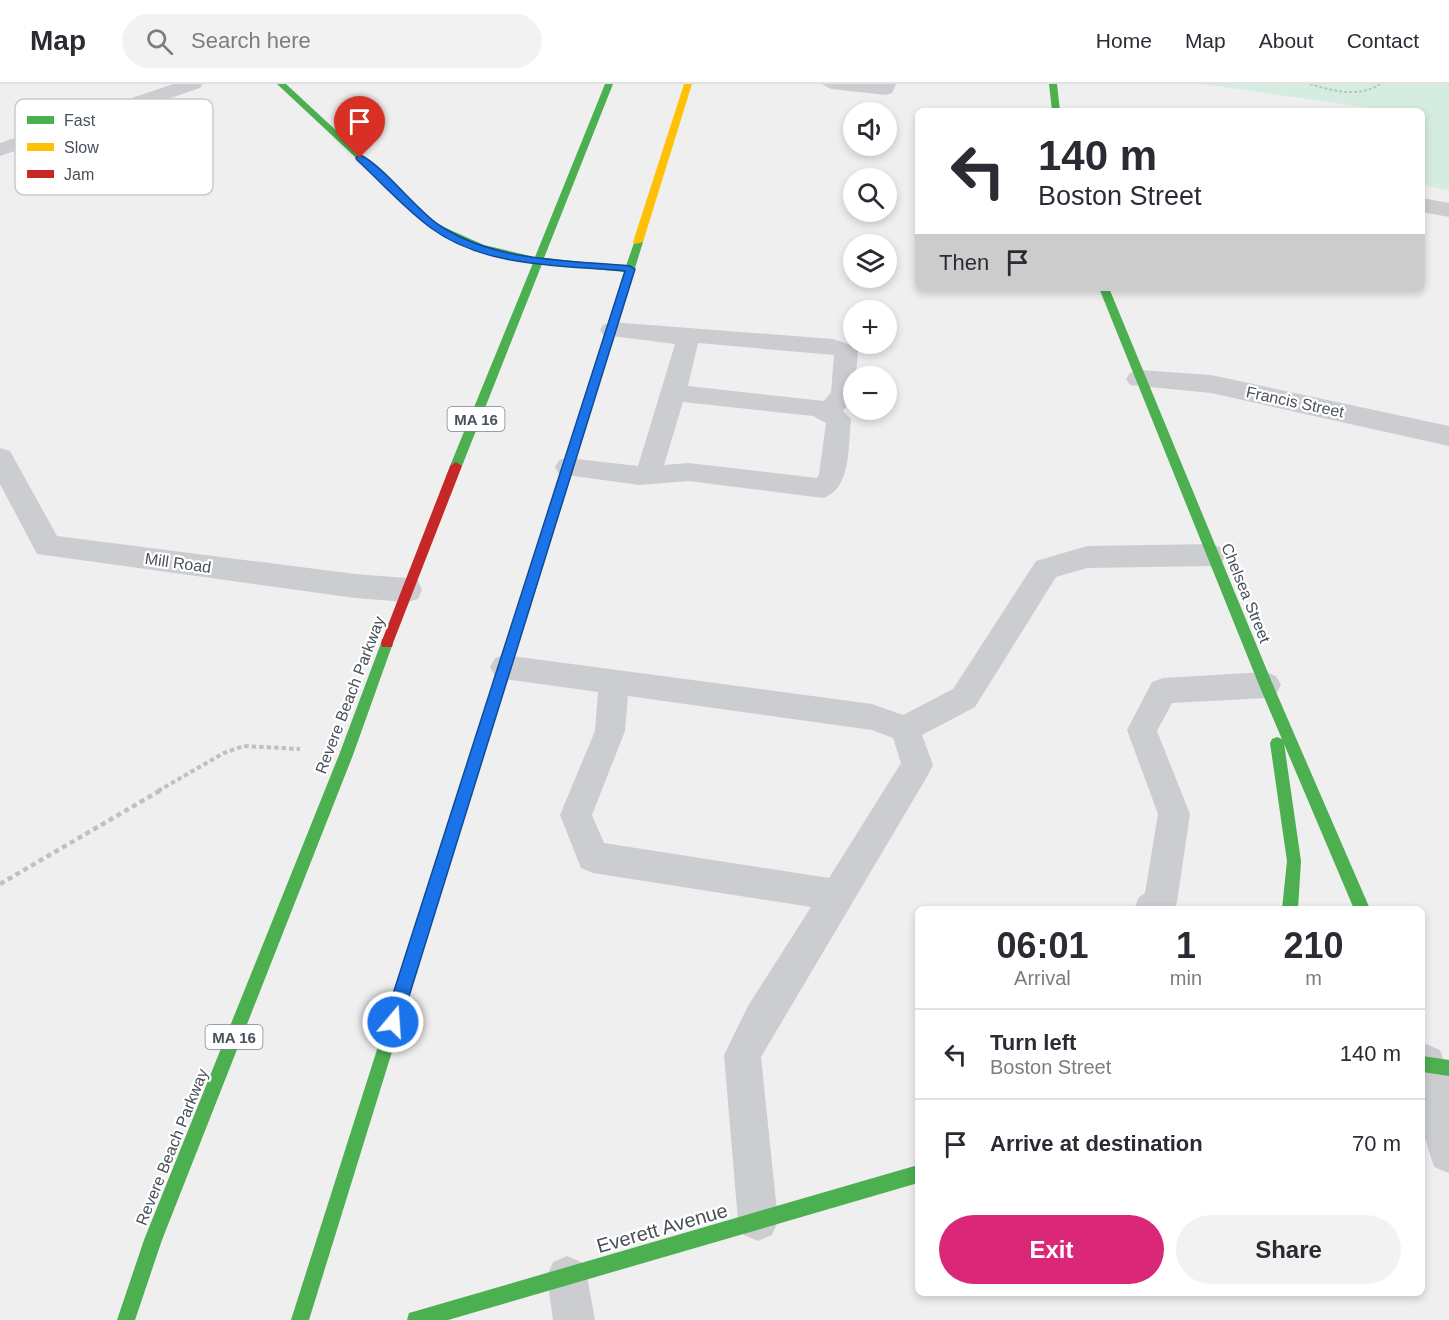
<!DOCTYPE html>
<html lang="en">
<head>
<meta charset="utf-8">
<style>
	body { margin:0; font-family:Helvetica,sans-serif; background:#f2f2f3; color:#2b2b33; height:100vh; display:flex; flex-direction:column; font-size:22px; white-space:nowrap }
	* { box-sizing:border-box; margin:0 }
	p { font-size:20px; color:#7c7c81 }
	.icon { flex:none; width:33px; height:33px; fill:none; stroke:currentColor; stroke-width:2; stroke-linecap:round; stroke-linejoin:round }
	.map { position:relative; flex:1; overflow:hidden }
	.details { position:absolute; left:915px; top:822px; width:510px; height:390px; display:flex; flex-direction:column; background:#fff; border-radius:9px; box-shadow:0 3px 9px #0003 }
	.details>* { flex:none }
	.guide { position:absolute; left:915px; top:24px; width:510px; height:183px; border-radius:9px; box-shadow:0 3px 9px #0003; background:#fff; color:#2b2b33; overflow:hidden }
	.fabs { position:absolute; left:843px; top:18px; display:grid; gap:12px }
	.fabs a { display:grid; place-items:center; width:54px; height:54px; border-radius:50%; background:#fff; box-shadow:0 3px 9px #0003; font-size:30px }
	.pin { position:absolute; display:grid; place-items:center; width:51px; height:51px; color:#fff; margin:-62px -26px; border-radius:50% 50% 50% 0; rotate:-45deg; box-shadow:0 0 6px #0007 }
	.pin .icon { rotate:45deg }
	.me { position:absolute; width:66px; margin:-33px; rotate:18deg; stroke-linejoin:round; filter:drop-shadow(0 0 4px #0008) }
	.turn { display:flex; align-items:center; gap:21px; height:126px; padding:0 24px; font-size:27px }
	.turn .icon { width:78px; height:78px; stroke-width:2.5 }
	.turn b { display:block; font-size:42px; line-height:51px }
	.then { display:flex; align-items:center; height:57px; padding:0 24px; background:#0003; gap:12px; font-size:22px }
	.eta { display:flex; justify-content:space-evenly; align-items:center; height:102px; text-align:center }
	.eta b { font-size:36px; font-weight:800; line-height:42px }
	.cta { display:flex; gap:12px; margin-top:auto; padding:12px 24px }
	.cta a { flex:1; height:69px; border-radius:36px; background:#db2777; color:#fff; font-size:24px; font-weight:800; line-height:69px; text-align:center }
	.cta a+a { background:#f2f2f3; color:#2b2b33 }
	ul { padding:0; list-style:none }
	li { display:flex; align-items:center; gap:18px; height:90px; padding:0 24px; border-top:2px solid #e1e1e2 }
	li div { flex:1 }
	li b { display:block; font-size:22px }
	li em { font-style:normal }
	header { display:flex; align-items:center; gap:36px; box-sizing:border-box; height:84px; padding:0 30px; background:#fff; border-bottom:2px solid #e1e1e2 }
	header strong { font-size:28px }
	nav { display:flex; gap:33px; margin-inline-start:auto; font-size:21px }
	.search { width:420px; height:54px; background:#f2f2f3; display:flex; align-items:center; gap:15px; box-sizing:border-box; padding:0 21px; border-radius:33px; color:#7c7c81; font-size:22px }
	.map>svg:first-child { display:block }
	.green { fill:#d5ede1 }
	.lines { fill:none; stroke-linecap:round; stroke-linejoin:round }
	.path-far2 { stroke:#b9c4c1; stroke-width:2; stroke-dasharray:3 2; stroke-linecap:butt }
	.path-far1 { stroke:#b9c4c1; stroke-width:4; stroke-dasharray:4.5 3; stroke-linecap:butt }
	.path { stroke:#b9c4c1; stroke-width:4.5; stroke-dasharray:5 4; stroke-linecap:butt }
	.lane { fill:#cbcdd0; fill-rule:evenodd }
	.street { fill:#cbcdd0; fill-rule:evenodd }
	.fast { fill:#4caf50; fill-rule:evenodd }
	.slow { fill:#ffc107; fill-rule:evenodd }
	.jam { fill:#c62828; fill-rule:evenodd }
	.route { fill:#1a73e8; stroke:#114b97; stroke-width:1.5 }
	.labels { text-anchor:middle; dominant-baseline:central; stroke-width:4.5; stroke-linejoin:round; paint-order:stroke }
	.shield { fill:#fff; stroke:#7f848c; stroke-width:1.5 }
	.shield-label { font-size:15px; font-weight:bold; fill:#48505a }
	.street-label { font-size:16px; fill:#48505a; stroke:#fff }
	.near-street-label { font-size:20px; fill:#48505a; stroke:#fff }
	.key { fill:#fff; stroke:#c8cace; stroke-width:1.5 }
	.key-label { font-size:16px; fill:#48505a }
</style>
</head>
<body>
<header>
<strong>Map</strong>
<div class="search"><svg class="icon" aria-label="search" viewBox="0 0 24 24"><circle cx="10" cy="10" r="6"/><path d="M15 15l6 6"/></svg>Search here</div>
<nav><a>Home</a><a>Map</a><a>About</a><a>Contact</a></nav>
</header>
<div class="map">
<svg width="1449" height="1236" viewBox="0 0 1449 1236">
	<rect width="100%" height="100%" fill="#f0efef"/>
	<!-- green -->
	<polygon class="green" points="1202,0 1449,0 1449,106 1422,101 1422,27 1392,27"/>
	<g class="lines">
		<!-- path-far2 -->
		<path class="path-far2" d="M1310 0C1333 7 1359 14 1380 0"/>
		<!-- path-far1 -->
		<polyline class="path-far1" points="158,707 224,669 244,662 300,665"/>
		<!-- path -->
		<polyline class="path" points="0,800 161,706"/>
		<!-- lane -->
		<g class="lane">
			<polygon points="822,0 896,0 892,9 886,11 831,5"/>
			<path d="M611 238 833 255 854 262 858 267 854 313 843 327 851 335C848 360 852 405 823 414L688 397 640 401 559 390 555 383 559 376 568 374 638 382 675 260 603 251 600 246 603 241ZM698 259 834 271 831 308 824 317 688 302ZM683 318 813 332 826 339 819 390 817 394 688 379 664 381Z"/>
			<path d="M1212 460 1222 464 1226 471 1222 478 1212 482 1087 484 1056 493 975 623 922 651 933 681 928 691 761 973 778 1137 772 1151 758 1157 744 1151 738 1137 724 971 748 922 811 823 593 789 581 784 560 731 595 647 598 608 505 595 495 592 490 583 495 574 505 571 872 620 903 631 953 605 1036 477 1087 462ZM628 612 872 646 893 654 901 679 829 794 604 759 592 731 625 647Z"/>
			<polygon points="1266,588 1276,592 1281,601 1276,610 1266,614 1172,619 1157,647 1190,730 1177,818 1174,825 1134,825 1139,813 1145,809 1158,730 1127,646 1152,598 1163,594"/>
			<polygon points="567,1172 581,1178 587,1192 595,1236 553,1236 547,1192 553,1178"/>
		</g>
		<!-- street -->
		<g class="street">
			<polygon points="173,0 203,0 200,4 0,72 0,59"/>
			<polygon points="1422,114 1449,119 1449,133 1422,128"/>
			<polygon points="1139,286 1211,291 1449,342 1449,362 1211,309 1130,301 1126,295 1130,289"/>
			<polygon points="0,364 10,367 57,452 355,490 407,494 418,497 422,506 418,515 407,518 355,514 37,470 0,400"/>
			<polygon points="1426,960 1440,966 1449,990 1449,1089 1434,1083 1422,1045 1422,961"/>
		</g>
		<!-- fast -->
		<g class="fast">
			<polygon points="277,0 286,0 437,140 484,161 535,173 605,0 613,0 544,174 626,182 635,156 643,158 526,537 521,538 515,533 624,188 542,180 462,382 456,386 452,385 450,382 533,179 477,165 431,144"/>
			<polygon points="1049,0 1057,0 1060,27 1052,27"/>
			<polygon points="1099,204 1109,204 1273,601 1370,825 1354,825 1259,601"/>
			<polygon points="387,554 392,555 393,559 353,671 162,1156 135,1236 117,1236 144,1156 339,671 381,559 382,555"/>
			<polygon points="1277,653 1282,655 1284,659 1301,777 1298,825 1282,825 1287,777 1270,659 1272,655"/>
			<polygon points="444,770 449,772 451,777 309,1236 291,1236 437,777 439,772"/>
			<polygon points="1422,972 1449,976 1449,992 1422,988"/>
			<polygon points="918,1081 918,1099 448,1236 407,1236 409,1229 416,1227"/>
		</g>
		<!-- slow -->
		<polygon class="slow" points="684,0 692,0 643,158 635,160 633,158"/>
		<!-- jam -->
		<g class="jam">
			<polygon points="456,378 462,382 393,559 392,563 382,563 381,559 450,382"/>
			<polygon points="521,528 527,533 451,777 449,782 444,784 439,782 437,777 515,533"/>
		</g>
	</g>
	<!-- route -->
	<path class="route" d="M360 71C383 81 416 126 439 141 495 178 566 176 630 182L635 185 401 938 398 943 393 946 387 943 384 938 625 187C561 181 485 184 431 144 405 125 381 98 357 76L356 74Z"/>
	<g class="labels">
		<!-- shield labels -->
		<g class="shield">
			<rect x="447.5" y="323" width="57" height="24" rx="4.5"/>
			<rect x="205.5" y="941" width="57" height="24" rx="4.5"/>
		</g>
		<g class="shield-label">
			<text x="476" y="335">MA 16</text>
			<text x="234" y="953">MA 16</text>
		</g>
		<!-- street labels -->
		<g class="street-label">
			<text transform="translate(1295 318) rotate(12)">Francis Street</text>
			<text transform="translate(178 479) rotate(8)">Mill Road</text>
			<text transform="translate(1246 509) rotate(68)">Chelsea Street</text>
			<text transform="translate(350 611) rotate(-69)">Revere Beach Parkway</text>
			<text transform="translate(172 1063) rotate(-68)">Revere Beach Parkway</text>
		</g>
		<!-- near-street labels -->
		<g class="near-street-label">
			<text transform="translate(662 1144) rotate(-16)">Everett Avenue</text>
		</g>
	</g>
	<!-- legend -->
	<rect x="15" y="15" width="198" height="96" rx="9" class="key"/>
	<rect x="27" y="32" width="27" height="8" fill="#4caf50"/>
	<rect x="27" y="59" width="27" height="8" fill="#ffc107"/>
	<rect x="27" y="86" width="27" height="8" fill="#c62828"/>
	<g class="key-label">
		<text x="64" y="42">Fast</text>
		<text x="64" y="69">Slow</text>
		<text x="64" y="96">Jam</text>
	</g>
</svg>
<div class="fabs">
<a><svg class="icon" aria-label="sound" viewBox="0 0 24 24"><path d="M4 9h4l5-4v14l-5-4H4zM17 9q2 3 0 6"/></svg></a>
<a><svg class="icon" aria-label="search" viewBox="0 0 24 24"><circle cx="10" cy="10" r="6"/><path d="M15 15l6 6"/></svg></a>
<a><svg class="icon" aria-label="layers" viewBox="0 0 24 24"><path d="M12 4l9 5-9 5-9-5zM3 14l9 5 9-5"/></svg></a>
<a>+</a>
<a>−</a>
</div>
<div class="pin" style="left:360px;top:74px;background:#d93025"><svg class="icon" aria-label="arrive" viewBox="0 0 24 24"><path d="M6 21V4h12l-3 4 3 4H6"/></svg></div>
<svg class="me" style="left:393px;top:938px" viewBox="-20 -20 40 40"><circle r="17" fill="#1a73e8" stroke="#fff" stroke-width="3"/><path d="M0-11L8 9 0 5-8 9z" fill="#fff"/></svg>
<div class="guide">
<div class="turn"><svg class="icon" aria-label="left" viewBox="0 0 24 24"><path d="M17 20v-9H6M10 6l-5 5 5 5"/></svg><div><b>140 m</b>Boston Street</div></div>
<div class="then">Then<svg class="icon" aria-label="arrive" viewBox="0 0 24 24"><path d="M6 21V4h12l-3 4 3 4H6"/></svg></div>
</div>
<section class="details">
<div class="eta">
<div><b>06:01</b><p>Arrival</p></div>
<div><b>1</b><p>min</p></div>
<div><b>210</b><p>m</p></div>
</div>
<ul>
<li><svg class="icon" aria-label="left" viewBox="0 0 24 24"><path d="M17 20v-9H6M10 6l-5 5 5 5"/></svg><div><b>Turn left</b><p>Boston Street</p></div><em>140 m</em></li>
<li><svg class="icon" aria-label="arrive" viewBox="0 0 24 24"><path d="M6 21V4h12l-3 4 3 4H6"/></svg><div><b>Arrive at destination</b></div><em>70 m</em></li>
</ul>
<div class="cta"><a>Exit</a><a>Share</a></div>
</section>
</div>
</body>
</html>
